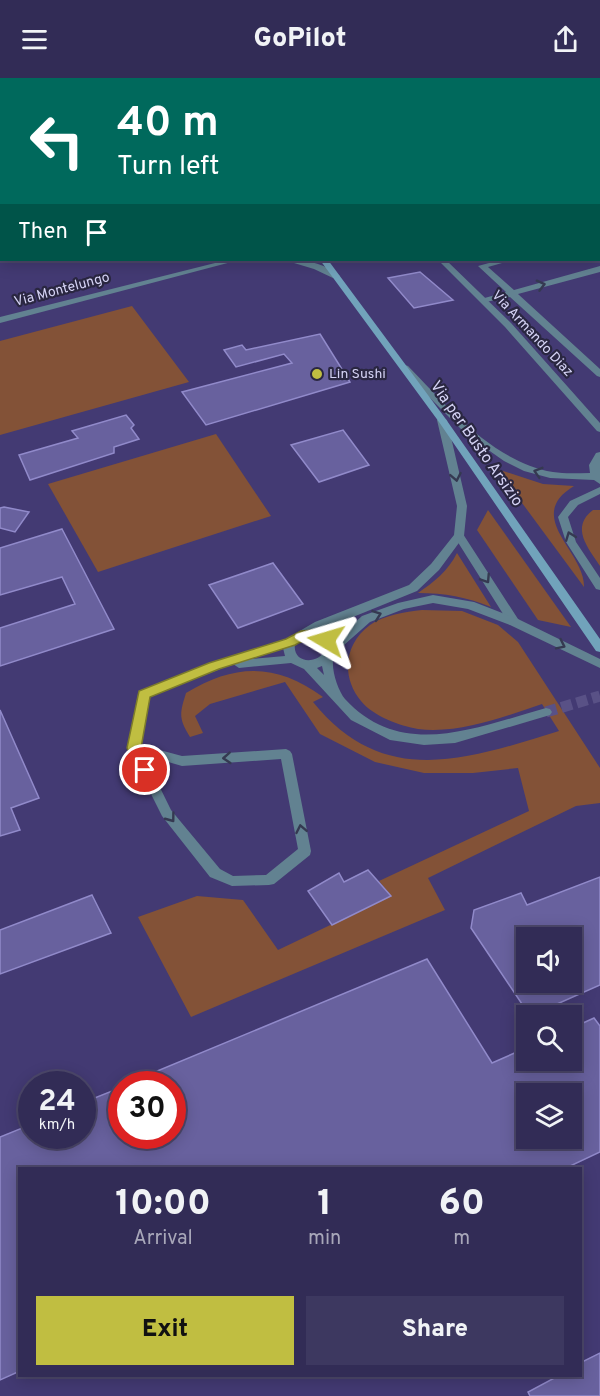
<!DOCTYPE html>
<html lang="en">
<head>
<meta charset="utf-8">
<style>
	body { margin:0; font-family:Overpass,sans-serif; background:#3d3860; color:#f1f3f6; height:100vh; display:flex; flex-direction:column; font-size:22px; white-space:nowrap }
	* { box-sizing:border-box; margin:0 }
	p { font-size:20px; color:#a8a7b9 }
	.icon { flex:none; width:33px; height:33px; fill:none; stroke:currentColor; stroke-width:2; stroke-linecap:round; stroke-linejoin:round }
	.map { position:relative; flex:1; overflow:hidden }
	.details { position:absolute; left:18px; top:1089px; width:564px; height:210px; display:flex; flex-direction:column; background:#322c56; border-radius:0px; box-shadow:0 3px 15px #0003,0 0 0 2px #4d486c }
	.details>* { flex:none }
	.top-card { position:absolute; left:0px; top:0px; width:600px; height:183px; box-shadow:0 3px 15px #0003,0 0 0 2px #4d486c; background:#00695c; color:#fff; overflow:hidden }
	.tools { position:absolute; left:516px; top:849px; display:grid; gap:12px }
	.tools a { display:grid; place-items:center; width:66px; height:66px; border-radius:0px; background:#322c56; box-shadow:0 3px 15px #0003,0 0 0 2px #4d486c; font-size:30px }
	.speed { position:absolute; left:18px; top:993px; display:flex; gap:12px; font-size:30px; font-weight:700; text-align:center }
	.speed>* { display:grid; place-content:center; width:78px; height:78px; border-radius:50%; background:#322c56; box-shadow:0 3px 15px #0003,0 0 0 2px #4d486c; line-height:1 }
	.speed small { font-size:15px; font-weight:400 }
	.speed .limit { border:9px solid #d22; background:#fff; color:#111 }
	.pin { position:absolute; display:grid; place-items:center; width:51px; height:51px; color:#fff; margin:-26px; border:3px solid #fff; border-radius:50%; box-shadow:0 2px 6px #0007 }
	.me { position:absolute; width:66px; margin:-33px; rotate:277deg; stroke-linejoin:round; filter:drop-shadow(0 0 4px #0008) }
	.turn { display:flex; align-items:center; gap:21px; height:126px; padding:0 18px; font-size:27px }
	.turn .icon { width:78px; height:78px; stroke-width:2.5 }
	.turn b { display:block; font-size:42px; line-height:51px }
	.then { display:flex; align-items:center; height:57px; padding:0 18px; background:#0003; gap:12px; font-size:22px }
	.eta { display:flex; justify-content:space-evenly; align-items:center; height:102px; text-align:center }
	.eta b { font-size:36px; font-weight:800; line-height:42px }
	.action { display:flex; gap:12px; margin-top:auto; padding:12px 18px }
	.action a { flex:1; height:69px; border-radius:0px; background:#c0be41; color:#111; font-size:24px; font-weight:800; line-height:69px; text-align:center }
	.action a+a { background:#3d3860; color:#f1f3f6 }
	header { display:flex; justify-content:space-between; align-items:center; height:78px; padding:0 18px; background:#322c56; font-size:27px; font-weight:800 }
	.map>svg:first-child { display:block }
	.green { fill:#835237 }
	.building { fill:#68619e; stroke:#918aca; stroke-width:1.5; fill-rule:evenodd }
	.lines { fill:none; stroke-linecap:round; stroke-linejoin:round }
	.street-tunnel { stroke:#595186; stroke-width:11; stroke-dasharray:11 5; stroke-linecap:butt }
	.lane { fill:#628291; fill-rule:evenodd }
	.street { fill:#628291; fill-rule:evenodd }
	.secondary { fill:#71a3bb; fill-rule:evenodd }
	.oneway { stroke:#353951 }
	.route { fill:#c0be41; stroke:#7d7c2a; stroke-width:1.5 }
	.poi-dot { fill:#c0be41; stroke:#2a2741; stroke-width:2 }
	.labels { text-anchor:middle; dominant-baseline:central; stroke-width:4.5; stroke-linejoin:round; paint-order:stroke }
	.far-street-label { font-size:14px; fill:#d5d3f5; stroke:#2a2741 }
	.far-poi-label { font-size:14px; fill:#d5d3f5; stroke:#2a2741; text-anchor:start }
	.street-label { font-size:16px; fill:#d5d3f5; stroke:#2a2741 }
</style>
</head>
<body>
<header><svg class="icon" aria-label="menu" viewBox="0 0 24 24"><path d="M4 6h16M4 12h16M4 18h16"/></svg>GoPilot<svg class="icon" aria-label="share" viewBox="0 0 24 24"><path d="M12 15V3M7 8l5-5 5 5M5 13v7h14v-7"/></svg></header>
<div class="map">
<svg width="600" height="1318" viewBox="0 0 600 1318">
	<rect width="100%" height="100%" fill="#433a73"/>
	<!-- green -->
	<g class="green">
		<polygon points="261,0 600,0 600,68 598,2"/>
		<polygon points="132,228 189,304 0,357 0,263"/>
		<polygon points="216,356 271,438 98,494 48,406"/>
		<path d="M497 391 543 406 574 408C523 439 585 473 584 509Z"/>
		<polygon points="488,432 571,549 538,542 477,452"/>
		<path d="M593 432H600V488C588 470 570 449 593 432Z"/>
		<path d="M457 475 491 529C466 519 445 515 418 515 434 504 448 493 457 475Z"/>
		<path d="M422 532 462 533 498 547 518 564 600 690V725L576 728 428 800 445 832 191 939 138 839 197 818 243 822 278 872 391 818 379 803 529 733 518 690 473 695H424L375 684 320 656 285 604 210 626 195 638 203 655 190 659C178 640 180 635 186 615 235 585 277 585 323 619L313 624C384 712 468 681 559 653L542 626C503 639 460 656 418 651 400 648 373 638 361 623 341 599 344 566 370 547 384 537 405 534 422 532Z"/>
	</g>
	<!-- building -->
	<g class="building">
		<polygon points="420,194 453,222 414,230 388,200"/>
		<polygon points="320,256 350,304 206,347 182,314 292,285 284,276 236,289 224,272 242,267 246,272"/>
		<polygon points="126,337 134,347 131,350 139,361 114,369 114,375 30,402 19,377 78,360 72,353"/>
		<polygon points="343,352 369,387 319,404 291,367"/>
		<polygon points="4,429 29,434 15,454 0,450 0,430"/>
		<polygon points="62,451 114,551 0,588 0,550 75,526 62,499 0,517 0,470"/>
		<polygon points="273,485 303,526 238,550 209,507"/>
		<polygon points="0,632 39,720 11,730 20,752 0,758"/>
		<polygon points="368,792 391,818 332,847 308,813 339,795 344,804"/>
		<path d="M600 799V907L530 938 471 850 474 832 521 815 527 827ZM526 860H572V904H526Z"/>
		<polygon points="92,817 111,855 0,896 0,852"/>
		<path d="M427 881 492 985 526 970V982H572V950L594 940 600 948V1074L566 1090H20V1293L0 1302V1059L32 1046V1058H82V1025L122 1009V1058H172V1006H126ZM526 1016H572V1060H526Z"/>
		<polygon points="600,1275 600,1318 530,1318 528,1314 558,1298 580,1298 580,1285"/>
	</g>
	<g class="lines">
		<!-- street-tunnel -->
		<polyline class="street-tunnel" points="546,634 600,618"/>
		<!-- lane -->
		<g class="lane">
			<rect x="598" y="118" width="2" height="4"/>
			<polygon points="600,154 600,160 598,160 598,155"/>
			<polygon points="500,182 513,182 488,189 514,212 600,188 600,194 518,216 600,291 600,299 597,298 510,219 481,225 481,221 506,214 478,188"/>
			<polygon points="459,454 463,456 518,541 520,544 518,547 510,547 454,458"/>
		</g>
		<!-- street -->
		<g class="street">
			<rect x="598" y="75" width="2" height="4"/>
			<polygon points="227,182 239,182 0,245 0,239"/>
			<path d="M284 182C302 180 326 186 340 198L333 200 314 191Z"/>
			<polygon points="438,182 446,182 511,245 600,345 600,354 597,353 505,249"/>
			<path d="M405 287 408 288C449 330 492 383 553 394 565 396 578 395 590 395L589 387 596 375 600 374V406L594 402 550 400 524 393 504 383 467 357 402 292V288Z"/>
			<path d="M442 339 447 342 467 428 464 458 439 492 417 513 316 554 326 557 333 564 362 538 398 525 433 517 474 524 518 541 600 581V590L510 547 468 531 433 525 404 531 370 544 335 575C329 586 337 611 345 621 402 683 477 649 546 630L550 631 552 634 550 637 455 665 424 667 390 662 351 642 304 591 291 585 239 590 233 586 149 619 141 667 182 678 286 671 290 673 292 676 311 773 310 777 274 806 269 807 232 808 210 799 162 738 128 670 138 616 140 613 210 585 286 561 315 544 409 507 431 486 454 457 457 428 437 342ZM308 560C316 561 322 564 325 572 318 587 292 586 295 566ZM283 570 285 578 250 581ZM322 588 324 597 317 590ZM144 677 182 688 281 681 298 771 266 797 233 798 220 791 171 732Z"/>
			<polygon points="600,409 600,416 578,427 568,439 576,464 600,500 600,512 596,511 566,464 558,439 570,423"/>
		</g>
		<!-- secondary -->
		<g class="secondary">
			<polygon points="189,0 197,0 197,2 190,2"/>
			<polygon points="320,182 328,182 445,340 600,561 600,574 596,573 439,344"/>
		</g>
	</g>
	<!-- one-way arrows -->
	<defs><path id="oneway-chevron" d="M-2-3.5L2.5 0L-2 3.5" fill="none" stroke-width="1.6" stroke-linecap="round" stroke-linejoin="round" transform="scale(1.5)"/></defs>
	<g class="oneway">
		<use href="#oneway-chevron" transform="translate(541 207) rotate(-15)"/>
		<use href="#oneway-chevron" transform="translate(538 394) rotate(-163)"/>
		<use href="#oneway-chevron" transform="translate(456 399) rotate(79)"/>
		<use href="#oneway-chevron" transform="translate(570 458) rotate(-111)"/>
		<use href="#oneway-chevron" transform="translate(486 501) rotate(57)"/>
		<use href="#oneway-chevron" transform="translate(377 537) rotate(-20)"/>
		<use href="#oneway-chevron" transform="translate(561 567) rotate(26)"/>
		<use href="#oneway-chevron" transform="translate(227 680) rotate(176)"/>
		<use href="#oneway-chevron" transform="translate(171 740) rotate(53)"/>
		<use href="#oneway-chevron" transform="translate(301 751) rotate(-101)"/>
	</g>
	<!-- route -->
	<path class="route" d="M315 552 331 559 332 562 331 566C315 569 313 556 295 567L219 591 150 619 141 670 152 692 150 696H140L127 670 139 613 209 585 286 561 301 553Z"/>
	<!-- markers -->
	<circle class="poi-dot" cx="317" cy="296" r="6"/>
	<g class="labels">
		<!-- far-street labels -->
		<g class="far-street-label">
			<text transform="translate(62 212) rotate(-15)">Via Montelungo</text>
			<text transform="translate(532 256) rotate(47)">Via Armando Diaz</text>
		</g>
		<!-- far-poi labels -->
		<g class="far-poi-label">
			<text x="329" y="296">Lin Sushi</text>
		</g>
		<!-- street labels -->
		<g class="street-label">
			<text transform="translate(476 366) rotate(55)">Via per Busto Arsizio</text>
		</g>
	</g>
</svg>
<div class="tools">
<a><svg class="icon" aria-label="sound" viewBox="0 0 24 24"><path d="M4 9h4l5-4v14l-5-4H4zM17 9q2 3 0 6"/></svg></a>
<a><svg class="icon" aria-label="search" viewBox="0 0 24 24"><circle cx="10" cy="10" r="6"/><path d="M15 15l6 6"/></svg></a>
<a><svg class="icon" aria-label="layers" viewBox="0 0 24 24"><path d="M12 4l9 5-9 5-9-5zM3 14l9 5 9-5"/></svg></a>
</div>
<div class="speed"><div>24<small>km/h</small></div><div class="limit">30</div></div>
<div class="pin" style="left:145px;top:692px;background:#d93025"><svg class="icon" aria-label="arrive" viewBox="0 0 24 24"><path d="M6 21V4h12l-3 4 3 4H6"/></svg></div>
<svg class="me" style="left:326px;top:562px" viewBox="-20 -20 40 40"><path d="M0-17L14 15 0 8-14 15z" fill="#c0be41" stroke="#fff" stroke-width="4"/></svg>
<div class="top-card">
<div class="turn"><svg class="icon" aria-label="left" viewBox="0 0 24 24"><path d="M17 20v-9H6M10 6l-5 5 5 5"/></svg><div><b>40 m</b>Turn left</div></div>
<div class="then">Then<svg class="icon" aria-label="arrive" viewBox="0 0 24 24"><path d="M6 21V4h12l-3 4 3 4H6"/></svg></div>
</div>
<section class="details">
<div class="eta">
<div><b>10:00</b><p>Arrival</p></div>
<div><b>1</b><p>min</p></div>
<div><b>60</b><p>m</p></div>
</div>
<div class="action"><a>Exit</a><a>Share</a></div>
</section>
</div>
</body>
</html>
